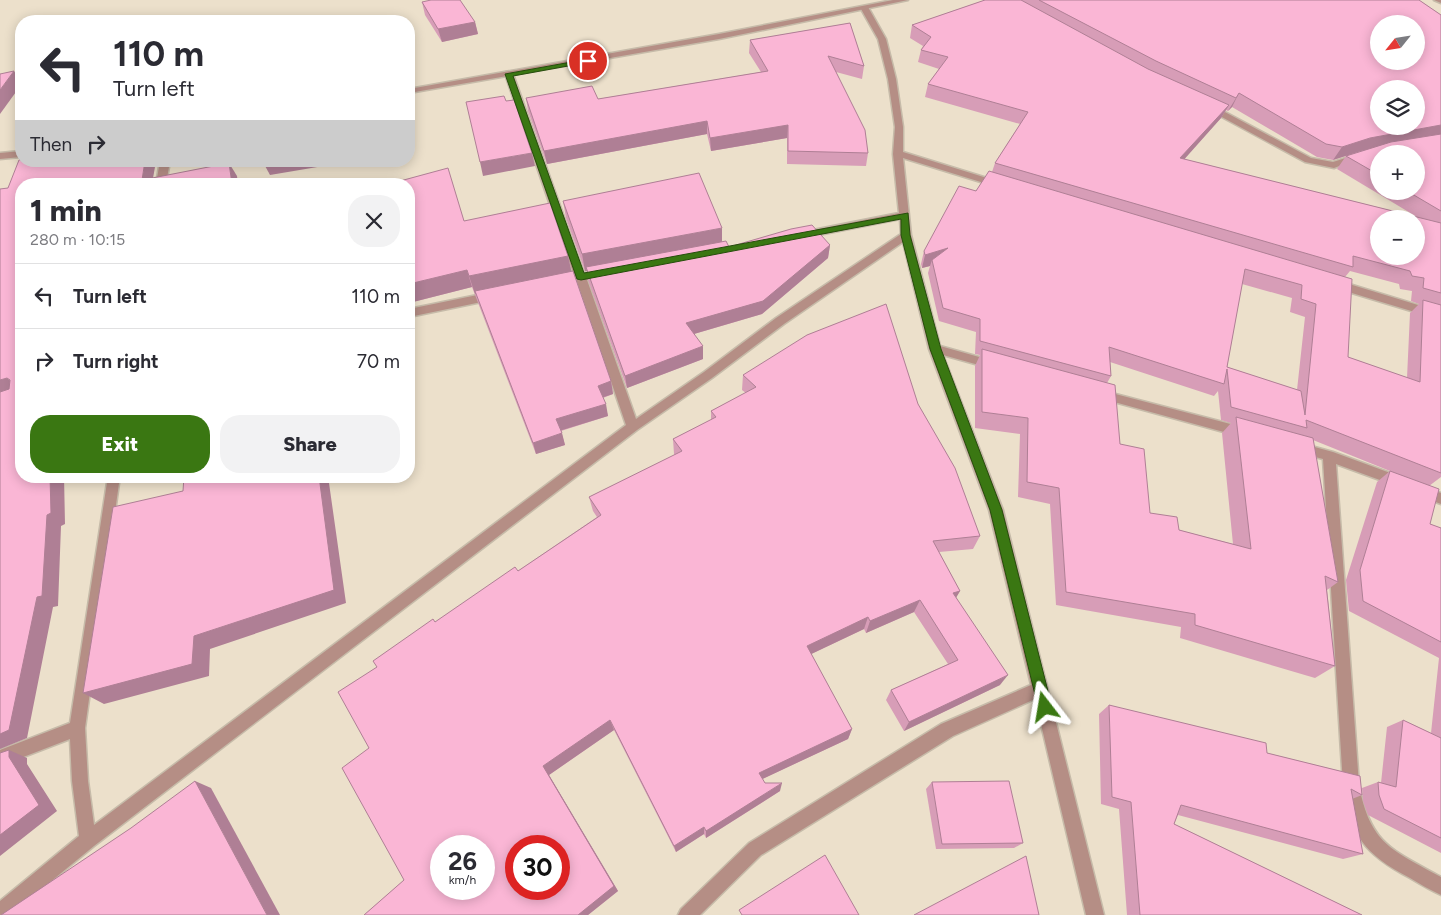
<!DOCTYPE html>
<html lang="en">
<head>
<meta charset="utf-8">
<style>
	body { margin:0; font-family:Figtree,sans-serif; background:#f2f2f3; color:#2b2b33; height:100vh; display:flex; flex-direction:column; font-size:19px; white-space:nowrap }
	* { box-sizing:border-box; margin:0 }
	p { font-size:16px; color:#7c7c81 }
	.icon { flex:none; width:28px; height:28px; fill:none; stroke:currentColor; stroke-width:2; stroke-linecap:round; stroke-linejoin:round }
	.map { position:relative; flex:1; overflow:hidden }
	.panel { position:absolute; left:15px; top:178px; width:400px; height:305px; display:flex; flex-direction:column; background:#fff; border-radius:20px; box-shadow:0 2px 12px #0003 }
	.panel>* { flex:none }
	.guide { position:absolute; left:15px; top:15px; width:400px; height:152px; border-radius:20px; box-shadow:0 2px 12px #0003; background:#fff; color:#2b2b33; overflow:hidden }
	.needle { width:32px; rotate:240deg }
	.tools { position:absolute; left:1370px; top:15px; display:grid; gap:10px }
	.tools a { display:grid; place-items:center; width:55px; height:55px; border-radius:50%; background:#fff; box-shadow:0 2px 12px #0003; font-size:25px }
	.speed { position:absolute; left:430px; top:835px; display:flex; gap:10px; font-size:25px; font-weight:700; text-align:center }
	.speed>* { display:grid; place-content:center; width:65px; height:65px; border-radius:50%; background:#fff; box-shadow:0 2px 12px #0003; line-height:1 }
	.speed small { font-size:12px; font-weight:400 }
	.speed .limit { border:8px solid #d22; background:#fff; color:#111 }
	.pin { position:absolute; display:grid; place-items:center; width:42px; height:42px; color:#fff; margin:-21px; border:2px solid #fff; border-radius:50%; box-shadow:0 1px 5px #0007 }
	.me { position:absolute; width:55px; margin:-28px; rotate:346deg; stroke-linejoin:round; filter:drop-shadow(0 0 4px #0008) }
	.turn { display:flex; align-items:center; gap:18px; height:105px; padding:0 15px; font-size:22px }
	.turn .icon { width:65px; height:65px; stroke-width:2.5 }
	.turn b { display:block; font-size:35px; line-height:42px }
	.then { display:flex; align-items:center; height:48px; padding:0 15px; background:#0003; gap:10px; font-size:19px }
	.round { display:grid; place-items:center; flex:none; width:52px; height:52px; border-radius:20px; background:#f2f2f3 }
	.overview { display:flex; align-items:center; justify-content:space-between; height:85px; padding:0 15px }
	h1 { font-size:30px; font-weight:800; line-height:38px }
	.action { display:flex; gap:10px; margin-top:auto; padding:10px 15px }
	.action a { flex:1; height:58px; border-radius:20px; background:#3a7712; color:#fff; font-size:20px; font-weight:800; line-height:58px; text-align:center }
	.action a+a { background:#f2f2f3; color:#2b2b33 }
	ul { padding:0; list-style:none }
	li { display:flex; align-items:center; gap:15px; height:65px; padding:0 15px; border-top:1px solid #e1e1e2 }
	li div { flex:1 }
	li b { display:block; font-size:19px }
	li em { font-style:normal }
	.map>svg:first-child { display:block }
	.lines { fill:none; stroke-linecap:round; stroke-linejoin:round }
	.minor-casing { stroke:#c6bba9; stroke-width:3 }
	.tertiary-casing { stroke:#c6bba9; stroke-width:3 }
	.minor { fill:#b58e85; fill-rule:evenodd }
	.tertiary { fill:#b58e85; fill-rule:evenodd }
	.wall { fill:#d79db7; fill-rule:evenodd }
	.shaded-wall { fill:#af7f95 }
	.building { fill:#fab6d5; stroke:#af7f95; fill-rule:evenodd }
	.route { fill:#3a7712; stroke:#264d0c }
</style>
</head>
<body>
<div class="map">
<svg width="1441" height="915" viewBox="0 0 1441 915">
	<rect width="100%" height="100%" fill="#ece0cb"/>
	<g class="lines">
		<!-- minor casing -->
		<g class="minor-casing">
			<g id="minor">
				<polygon points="1434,0 1441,0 1441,3"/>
				<polygon points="862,7 868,7 886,39 896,79 903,127 903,152 1003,183 1005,185 1003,187 997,187 903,158 911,235 940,346 997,362 999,365 993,369 943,355 1003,510 1104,915 1086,915 1035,699 953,736 761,855 700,915 678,915 681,909 749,843 941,724 1031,685 989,510 929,349 903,242 784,324 712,378 637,430 94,846 10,915 0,915 0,901 79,836 72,781 70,739 0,766 0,750 70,723 108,476 120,476 85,728 88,781 94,825 626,425 577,282 560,285 555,281 556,278 574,275 505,74 506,72 513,74 584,273 605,270 610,273 609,275 587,280 636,419 704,372 776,318 901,234 900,219 803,238 798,235 803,232 899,213 893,154 895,127 888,79 878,39 861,9"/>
				<polygon points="1210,104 1311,158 1333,162 1358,154 1363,157 1334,168 1305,162 1207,109 1206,107"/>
				<polygon points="160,161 170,161 166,184 156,184"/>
				<polygon points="1336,280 1441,312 1441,320 1332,287 1331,284"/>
				<polygon points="492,292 497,296 496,299 409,317 409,309"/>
				<polygon points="1100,390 1242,427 1246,429 1248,432 1246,435 1242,437 1096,397 1094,394"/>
				<path d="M1300 443 1333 452 1404 478 1405 482 1404 486 1399 487 1336 464 1359 785C1370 844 1392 850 1441 877V895C1430 890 1420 884 1410 878 1364 854 1351 836 1343 785L1323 459 1296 452 1294 448 1296 444Z"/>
				<polygon points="1422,486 1441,493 1441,504 1417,495 1416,491 1417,487"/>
			</g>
		</g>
		<!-- tertiary casing -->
		<g class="tertiary-casing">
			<g id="tertiary">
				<polygon points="893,0 908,0 719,39 409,93 409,89 719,34"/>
				<polygon points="21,151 21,157 0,159 0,153"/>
			</g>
		</g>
		<!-- minor -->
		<use href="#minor" class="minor"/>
		<!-- tertiary -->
		<use href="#tertiary" class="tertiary"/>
	</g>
	<!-- wall -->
	<g class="wall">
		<path d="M985 0H1419L1441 15V477L1429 486 1430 524 1441 528V853L1368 815 1363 801 1362 788 1378 782 1381 783 1387 727 1403 720 1431 733 1439 658 1349 611 1346 580 1377 482 1390 471 1313 440 1338 582 1327 590 1335 666 1315 678 1180 638 1181 627 1056 605 1050 504 1018 497 1020 434 975 428V366L980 355 975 354 976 332 939 321 928 273 930 266 922 268 921 264 924 251 992 172 995 163 1020 124 925 97 928 84 939 69 918 62 921 50 923 46 910 38 912 25ZM1232 107 1317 157 1333 160 1361 151 1346 156 1337 169 1417 217 1184 159 1221 118 1226 110 1228 111ZM1379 154 1416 191H1379ZM1350 271 1399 284 1400 289 1412 291 1411 301 1419 304 1410 313 1407 378 1348 357 1345 277ZM1242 284 1292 298 1290 312 1305 317 1297 390 1227 367ZM1110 362 1214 396 1218 391 1221 420 1231 423 1222 433 1233 544 1179 530 1150 513 1120 444 1107 383 1111 376Z"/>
		<polygon points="422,2 475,22 478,34 442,42 425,15"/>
		<polygon points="850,23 864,66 862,79 836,72 868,153 866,166 787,164 787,138 711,151 707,134 547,164 528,111 526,98 598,99 761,72 749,53 750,40"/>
		<polygon points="409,184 464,221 568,256 571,271 611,381 613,394 603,398 608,416 561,431 565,445 536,454 472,287 409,303"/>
		<polygon points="563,201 722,242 729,247 830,245 828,258 762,314 694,334 703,359 627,388 588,280 587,271 585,271 566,218"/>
		<polygon points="743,375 918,404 980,536 973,549 939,552 960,591 956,597 1000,685 904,731 886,700 891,690 948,664 914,612 866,633 864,629 811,654 852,729 848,739 762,779 765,783 780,791 706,838 704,834 676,852 614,730 549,775 618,891 588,915 364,915 404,880 369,748 377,667 435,622 518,571 597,517 593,511 589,497 675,455 674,454 673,439 711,420 711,411 746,393 742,390"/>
		<polygon points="1109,705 1267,753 1360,776 1362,795 1352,799 1363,854 1343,859 1178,815 1174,824 1362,915 1127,915 1119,809 1101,804 1099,714"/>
		<polygon points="932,782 1023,843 1014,848 936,849 926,789"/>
	</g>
	<!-- shaded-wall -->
	<g class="shaded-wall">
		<polygon points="475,22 478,34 442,42 438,29"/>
		<polygon points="14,71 21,81 21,85 0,114 0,90"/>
		<polygon points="1239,93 1232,107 1228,111 1236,98"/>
		<polygon points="1229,105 1221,118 1173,172 1180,158"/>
		<polygon points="707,121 707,134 547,164 544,151"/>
		<polygon points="788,125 787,138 711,151 710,138"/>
		<polygon points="1441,125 1441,137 1361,151 1333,160 1342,147 1370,138"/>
		<polygon points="532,153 535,166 483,176 480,162"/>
		<polygon points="145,161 156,161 152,184 142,180"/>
		<polygon points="281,161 353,161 270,175 264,164"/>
		<polygon points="229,163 237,176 238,184 232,184"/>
		<polygon points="722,228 722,245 586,267 587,271 585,271 582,254"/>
		<polygon points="830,245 828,258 762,314 687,336 686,323"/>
		<polygon points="948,248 932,260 930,266 922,268 925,255"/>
		<polygon points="568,256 572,274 475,294 469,276"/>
		<polygon points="467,270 472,287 409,303 409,284"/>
		<polygon points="703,346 703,359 627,388 625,376"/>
		<polygon points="7,378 21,390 0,395 0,380"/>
		<polygon points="611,381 613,394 601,398 598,386"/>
		<polygon points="606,404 608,416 559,431 556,419"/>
		<polygon points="562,433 565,445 536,454 533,443"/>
		<polygon points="50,476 64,476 65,524 61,526 58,606 53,607 27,738 0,749 0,734 37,597"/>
		<polygon points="319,476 328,476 346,603 210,649 209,676 104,704 83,693 194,636"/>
		<polygon points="960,591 953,603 953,593"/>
		<polygon points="920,600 914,612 866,633 870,621"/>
		<polygon points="868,617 864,629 805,657 807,646"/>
		<polygon points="1008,675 1000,685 904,731 909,722"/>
		<polygon points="610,720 614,730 549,775 618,891 588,915 578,915 543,766"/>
		<polygon points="852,729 848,739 758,781 759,773"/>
		<polygon points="9,750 27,758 27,764 57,811 0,856 0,835 9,757"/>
		<polygon points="195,781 211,788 280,915 267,915"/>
		<polygon points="782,783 780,791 706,838 706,831"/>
		<polygon points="704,827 704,834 676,852 674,846"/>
	</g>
	<!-- building -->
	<g class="building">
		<polygon points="431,0 460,0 475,22 438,29 422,2"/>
		<path d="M985 0H1021L1148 69 1229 105 1180 158 1441 223V293L1423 288 1424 278 1412 276 1410 271 1353 256V267L995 163 1028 112 928 84 948 57 921 50 931 37 912 25ZM1379 219H1416V256H1379Z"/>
		<path d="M1039 0H1419L1441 15V125L1370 138 1342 147 1326 144 1239 93 1236 98 1156 61ZM1379 24H1416V61H1379ZM1379 89H1416V126H1379Z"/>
		<polygon points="850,23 864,66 828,56 865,130 868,153 788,151 788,125 710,138 707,121 544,151 526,98 592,86 598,99 768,71 750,40"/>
		<polygon points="14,71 0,90 0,74"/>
		<polygon points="504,96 506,101 514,100 532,153 480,162 466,102"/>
		<polygon points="1441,134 1441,211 1407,191 1416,191 1416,154 1379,154 1379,175 1346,156 1391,142"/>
		<polygon points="21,159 21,161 145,161 142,180 229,163 232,184 21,184 21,476 50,476 51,513 47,515 42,596 37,597 9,730 0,734 0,392 9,389 10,380 7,378 0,380 0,189 8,188 19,160"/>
		<polygon points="264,161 281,161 264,164"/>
		<polygon points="448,168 464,221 550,203 568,256 469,276 467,270 409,284 409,184 389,184"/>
		<path d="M989 171 1352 279 1348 357 1420 382 1423 300 1441 305V473L1306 420 1307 428 1231 407 1227 369 1224 384 1109 347 1111 376 980 341V319L943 308 932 260 948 248 925 255 924 251 959 186 976 191ZM1245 269 1302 285 1301 299 1316 304 1305 415 1301 391 1227 367Z"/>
		<polygon points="699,173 722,228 582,254 563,201"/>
		<polygon points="812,225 830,245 763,301 686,323 703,346 625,376 586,267 726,241 729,247 791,229"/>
		<polygon points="573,271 611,381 598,386 606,404 556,419 562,433 533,443 475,291"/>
		<path d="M886 304 918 404 955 468 980 536 933 541 960 591 953 593 1008 675 909 722 891 690 958 660 920 600 870 621 868 617 807 646 852 729 759 773 765 783H782L706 831 704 827 674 846 610 720 543 766 614 886 578 915H364L404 880 342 768 369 748 338 692 377 667 373 661 433 619 435 622 515 567 518 571 601 515 589 497 682 451 673 439 716 417 711 411 756 387 743 375 807 335ZM441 846H484V889H441ZM516 846H559V889H516Z"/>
		<polygon points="982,349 1115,385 1120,444 1144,449 1150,513 1177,517 1179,530 1251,549 1236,417 1313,438 1338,582 1325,576 1335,666 1195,625 1195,614 1066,592 1059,488 1027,482 1028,418 982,412"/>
		<polygon points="1390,471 1439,489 1430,524 1441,528 1441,642 1363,601 1360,570"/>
		<polygon points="184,476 319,476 334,590 194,636 192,664 83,693 113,507 183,491"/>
		<polygon points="1109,705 1266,743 1267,753 1360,776 1362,795 1351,789 1363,854 1181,805 1174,824 1362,915 1140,915 1131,802 1112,797"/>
		<polygon points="1403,720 1441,738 1441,838 1384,809 1379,795 1378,782 1396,787"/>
		<polygon points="9,750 9,757 39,805 0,835 0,753"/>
		<polygon points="195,781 267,915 1,915 131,828"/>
		<polygon points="1009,781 1023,843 942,844 932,782"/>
		<polygon points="825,855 859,915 742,915 739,910"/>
		<polygon points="1026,856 1039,915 914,915"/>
	</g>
	<!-- route -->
	<polygon class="route" points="588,59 590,59 590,62 513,76 584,273 908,213 910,235 941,349 1002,510 1052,707 1050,712 1045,714 1040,712 1038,707 990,510 930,349 901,235 901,219 581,280 577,279 505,74"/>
</svg>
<div class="tools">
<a><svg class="needle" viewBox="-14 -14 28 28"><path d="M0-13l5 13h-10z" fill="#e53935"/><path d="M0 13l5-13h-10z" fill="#7c7c81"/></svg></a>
<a><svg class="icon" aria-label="layers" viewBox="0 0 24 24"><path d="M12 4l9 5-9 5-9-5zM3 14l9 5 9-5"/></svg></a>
<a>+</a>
<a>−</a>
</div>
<div class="speed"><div>26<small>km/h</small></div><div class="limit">30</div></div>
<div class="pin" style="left:588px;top:61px;background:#d93025"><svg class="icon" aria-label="arrive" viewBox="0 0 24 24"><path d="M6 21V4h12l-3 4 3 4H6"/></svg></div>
<svg class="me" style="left:1045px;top:707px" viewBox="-20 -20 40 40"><path d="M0-17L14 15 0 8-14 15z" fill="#3a7712" stroke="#fff" stroke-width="4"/></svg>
<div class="guide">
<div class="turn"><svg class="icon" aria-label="left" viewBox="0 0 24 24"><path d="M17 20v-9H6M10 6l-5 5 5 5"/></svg><div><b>110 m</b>Turn left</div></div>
<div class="then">Then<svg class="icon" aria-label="right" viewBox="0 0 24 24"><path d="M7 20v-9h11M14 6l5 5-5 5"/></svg></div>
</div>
<section class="panel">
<div class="overview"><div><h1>1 min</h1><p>280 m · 10:15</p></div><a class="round"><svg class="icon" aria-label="close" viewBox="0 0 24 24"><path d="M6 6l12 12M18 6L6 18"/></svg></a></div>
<ul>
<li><svg class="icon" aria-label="left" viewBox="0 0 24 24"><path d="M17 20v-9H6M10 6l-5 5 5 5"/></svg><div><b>Turn left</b></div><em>110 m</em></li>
<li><svg class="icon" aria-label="right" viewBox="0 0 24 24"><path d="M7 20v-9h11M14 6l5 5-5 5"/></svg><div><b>Turn right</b></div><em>70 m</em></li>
</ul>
<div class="action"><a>Exit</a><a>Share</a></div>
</section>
</div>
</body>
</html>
